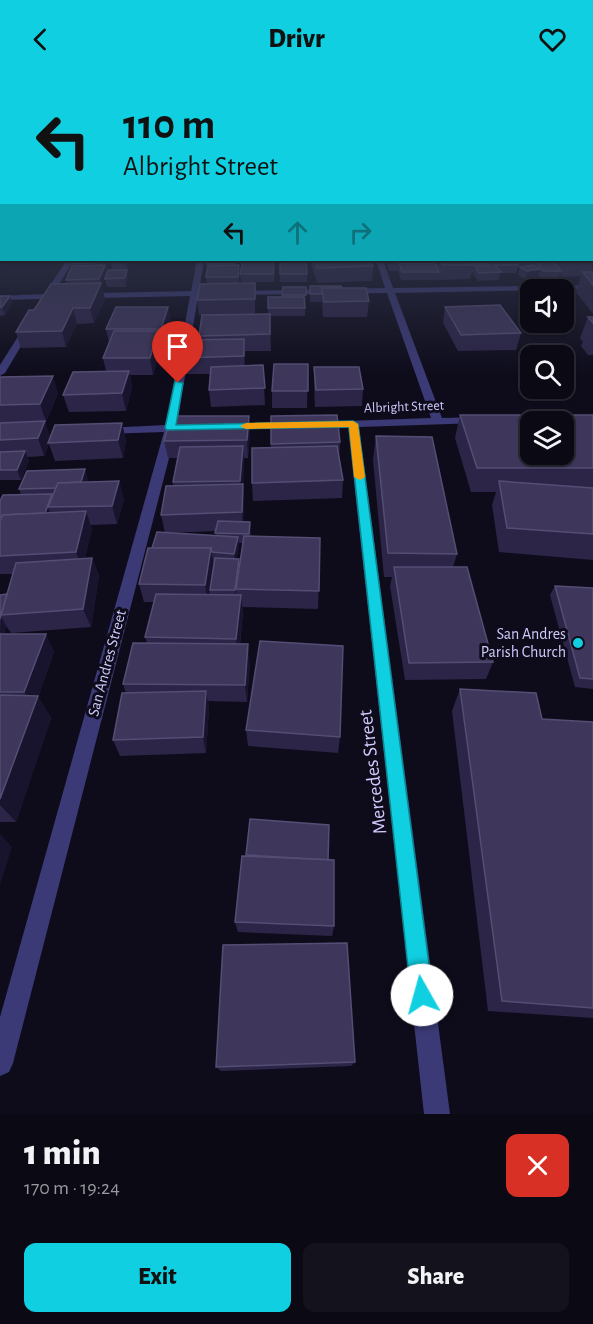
<!DOCTYPE html>
<html lang="en">
<head>
<meta charset="utf-8">
<style>
	body { margin:0; font-family:"Alegreya Sans",sans-serif; background:#13121d; color:#f1f3f6; height:100vh; display:flex; flex-direction:column; font-size:22px; white-space:nowrap }
	* { box-sizing:border-box; margin:0 }
	p { font-size:20px; color:#999aa0 }
	.icon { flex:none; width:33px; height:33px; fill:none; stroke:currentColor; stroke-width:2; stroke-linecap:round; stroke-linejoin:round }
	.map { position:relative; height:1036px; overflow:hidden }
	.details { display:flex; flex-direction:column; background:#0a0914; flex:1 }
	.details>* { flex:none }
	.banner { position:absolute; left:0px; top:0px; width:594px; height:183px; box-shadow:0 2px 4px #0004,0 0 0 2px #2a2a34; background:#10cfe1; color:#111; overflow:hidden }
	.buttons { position:absolute; left:520px; top:201px; display:grid; gap:12px }
	.buttons a { display:grid; place-items:center; width:54px; height:54px; border-radius:12px; background:#0a0914; box-shadow:0 2px 4px #0004,0 0 0 2px #2a2a34; font-size:30px }
	.pin { position:absolute; display:grid; place-items:center; width:51px; height:51px; color:#fff; margin:-62px -26px; border-radius:50% 50% 50% 0; rotate:-45deg; box-shadow:0 0 6px #0007 }
	.pin .icon { rotate:45deg }
	.me { position:absolute; width:66px; margin:-33px; rotate:353deg; stroke-linejoin:round; filter:drop-shadow(0 0 4px #0008) }
	.turn { display:flex; align-items:center; gap:21px; height:126px; padding:0 24px; font-size:27px }
	.turn .icon { width:78px; height:78px; stroke-width:2.5 }
	.turn b { display:block; font-size:42px; line-height:51px }
	.lanes { display:flex; align-items:center; height:57px; padding:0 24px; background:#0003; justify-content:center; gap:30px; direction:ltr }
	.lanes .off { opacity:.35 }
	.round { display:grid; place-items:center; flex:none; width:63px; height:63px; border-radius:12px; background:#13121d }
	.overview { display:flex; align-items:center; justify-content:space-between; height:102px; padding:0 24px }
	h1 { font-size:36px; font-weight:800; line-height:45px }
	.primary-button { display:flex; gap:12px; margin-top:auto; padding:12px 24px }
	.primary-button a { flex:1; height:69px; border-radius:12px; background:#10cfe1; color:#111; font-size:24px; font-weight:800; line-height:69px; text-align:center }
	.primary-button a+a { background:#13121d; color:#f1f3f6 }
	header { display:flex; justify-content:space-between; align-items:center; height:78px; padding:0 24px; background:#10cfe1; color:#111; font-size:27px; font-weight:800 }
	.map>svg:first-child { display:block }
	.lines { fill:none; stroke-linecap:round; stroke-linejoin:round }
	.street { fill:#3b3a76; fill-rule:evenodd }
	.wall { fill:#2c2548; fill-rule:evenodd }
	.shaded-wall { fill:#19142e }
	.building { fill:#3e375b; stroke:#544e74; stroke-width:1.5; fill-rule:evenodd }
	.route { fill:#10cfe1; stroke:#0a8792; stroke-width:1.5 }
	.slow { fill:#f59e0b }
	.poi-dot { fill:#10cfe1; stroke:#0e0c1b; stroke-width:2 }
	.labels { text-anchor:middle; dominant-baseline:central; stroke-width:6; stroke-linejoin:round; paint-order:stroke }
	.far-street-label { font-size:14px; fill:#cec9fb; stroke:#0e0c1b }
	.poi-label { font-size:16px; fill:#cec9fb; stroke:#0e0c1b; text-anchor:end }
	.street-label { font-size:16px; fill:#cec9fb; stroke:#0e0c1b }
	.near-street-label { font-size:20px; fill:#cec9fb; stroke:#0e0c1b }
</style>
</head>
<body>
<header><svg class="icon" aria-label="back" viewBox="0 0 24 24"><path d="M15 5l-7 7 7 7"/></svg>Drivr<svg class="icon" aria-label="heart" viewBox="0 0 24 24"><path d="M12 20l-8-8c-3-5 5-10 8-4 3-6 11-1 8 4z"/></svg></header>
<div class="map">
<svg width="593" height="1036" viewBox="0 0 593 1036">
	<rect width="100%" height="100%" fill="#0e0c1b"/>
	<g class="lines">
		<!-- street -->
		<g class="street">
			<polygon points="67,182 74,182 53,216 191,213 197,182 204,182 199,213 207,215 198,218 177,347 185,350 176,353 13,985 9,994 0,998 0,939 164,354 104,356 98,353 104,350 166,347 190,218 50,221 45,224 41,221 0,222 0,218 44,216"/>
			<polygon points="376,182 383,182 393,210 593,207 593,211 395,215 442,340 479,339 485,342 479,345 359,349 450,1036 424,1036 348,349 317,350 311,347 317,344 431,340 387,215 236,217 232,215 236,213 385,210"/>
			<polygon points="26,246 33,248 5,295 0,298 0,287"/>
			<polygon points="290,344 294,345 294,349 230,352 224,349 230,346"/>
		</g>
	</g>
	<!-- wall -->
	<g class="wall">
		<polygon points="592,153 593,236 576,214 581,198 562,199 560,196 558,201 541,201 538,198 538,199 525,201 518,197 520,189 532,187 518,187 516,195 500,195 499,202 478,203 473,196 473,194 472,194 470,201 439,202 438,199 438,202 401,202 398,193 389,193 386,182 592,182"/>
		<polygon points="74,182 107,182 108,186 102,208 105,221 94,245 77,246 66,269 21,270 16,254 67,206 66,202 73,188 72,186"/>
		<polygon points="111,182 131,182 131,183 127,191 112,191 110,183"/>
		<polygon points="235,182 236,187 239,187 239,205 255,205 255,236 268,236 268,219 282,219 283,209 306,209 305,238 270,238 271,273 245,273 245,288 263,287 265,327 211,329 209,312 210,296 186,296 183,280 199,262 199,258 202,237 199,237 197,222 207,206 206,199 207,186"/>
		<polygon points="280,182 307,196 307,204 280,204"/>
		<polygon points="310,182 370,182 373,188 372,203 317,205"/>
		<polygon points="275,189 274,204 241,204 240,196"/>
		<polygon points="129,200 126,209 107,209 105,201"/>
		<polygon points="310,208 369,223 367,239 323,239 322,224 310,224"/>
		<polygon points="0,218 12,226 5,237 0,238"/>
		<polygon points="168,229 171,245 164,267 160,267 161,269 153,297 130,297 132,310 126,333 69,334 63,317 106,293 103,280 109,264 106,251"/>
		<polygon points="445,229 521,255 516,272 458,273 443,245"/>
		<polygon points="588,239 593,239 593,277 588,277 581,268 583,264 580,260"/>
		<polygon points="308,286 307,330 272,330 272,313"/>
		<polygon points="314,289 363,311 362,328 315,329 314,306"/>
		<polygon points="0,299 58,315 46,344 45,344 50,360 122,345 126,363 123,380 55,383 49,366 44,378 27,379 29,383 21,402 0,402"/>
		<polygon points="460,337 593,337 593,482 499,474 492,427 496,414 471,414 455,360"/>
		<polygon points="271,338 340,364 339,381 343,402 342,420 253,423 252,405 271,370"/>
		<path d="M250 356 248 380H244L243 407 244 424 243 444H250L251 458 320 460 318 531 242 529 243 535 240 566 250 584 247 624 208 623 209 630 206 675 120 678 113 662 126 615 123 606 147 565 145 559 154 524H144L139 506 152 470 216 458V453L165 455 161 437 173 408V404L177 380H168L164 363ZM238 465H243L239 488 236 481 239 469Z"/>
		<polygon points="376,358 457,476 453,489 493,584 486,601 405,602 390,508 392,499 384,499 373,382"/>
		<polygon points="88,401 87,404 124,421 117,446 90,447 92,451 85,480 92,480 99,498 91,549 11,555 6,548 4,556 54,574 38,619 51,640 16,744 0,744 0,517 7,516 13,496 0,496 0,423 21,416 19,411"/>
		<polygon points="555,508 593,510 593,611 575,609 550,517"/>
		<polygon points="460,611 542,641 593,644 593,940 488,933 452,633"/>
		<polygon points="246,652 340,659 338,675 248,668"/>
		<polygon points="246,777 328,782 334,848 332,858 238,854 235,844"/>
		<polygon points="355,984 351,988 221,993 216,989"/>
	</g>
	<!-- shaded-wall -->
	<g class="shaded-wall">
		<polygon points="106,182 107,182 108,186 107,192 105,184"/>
		<polygon points="126,182 131,182 131,183 127,191 125,183"/>
		<polygon points="105,187 106,195 102,208 105,221 94,245 90,230 101,207 99,201"/>
		<polygon points="540,191 538,199 525,201 527,193"/>
		<polygon points="127,192 129,200 126,209 125,200"/>
		<polygon points="10,218 12,226 5,237 2,229"/>
		<polygon points="168,229 171,245 164,267 161,251"/>
		<polygon points="73,230 77,246 66,269 62,253"/>
		<polygon points="158,253 161,269 153,297 150,280"/>
		<polygon points="244,261 245,278 245,295 244,278"/>
		<polygon points="129,293 132,310 126,333 122,315"/>
		<polygon points="53,298 58,315 46,344 40,326"/>
		<polygon points="249,338 250,356 248,380 247,362"/>
		<polygon points="45,343 51,361 44,378 38,360"/>
		<polygon points="122,345 126,363 123,380 118,362"/>
		<polygon points="243,368 244,386 243,407 244,424 243,452 240,403"/>
		<polygon points="25,373 29,383 21,402 17,392"/>
		<polygon points="85,391 88,401 83,419 79,409"/>
		<polygon points="119,403 124,421 117,446 112,428"/>
		<polygon points="52,416 56,425 48,429 51,437 44,437"/>
		<polygon points="86,433 92,451 82,493 76,474"/>
		<polygon points="250,444 251,454 250,466 249,456"/>
		<polygon points="238,459 239,469 235,486 234,476"/>
		<polygon points="211,470 214,488 208,525 205,507"/>
		<polygon points="92,480 99,498 91,549 83,531"/>
		<polygon points="239,481 240,490 236,511 236,522 235,512"/>
		<polygon points="241,517 243,535 238,578 236,561"/>
		<polygon points="1,538 6,548 3,559 0,554"/>
		<polygon points="46,556 54,574 38,619 51,640 16,744 0,727 0,721 33,630 24,614"/>
		<polygon points="248,566 250,584 247,624 245,607"/>
		<polygon points="206,613 209,630 206,675 203,659"/>
		<polygon points="0,756 12,769 0,807"/>
	</g>
	<!-- building -->
	<g class="building">
		<polygon points="74,182 106,182 105,184 72,186"/>
		<polygon points="111,182 126,182 125,183 110,183"/>
		<polygon points="208,182 235,182 235,186 207,186"/>
		<polygon points="243,182 274,182 273,196 240,196"/>
		<polygon points="280,182 306,182 307,196 280,196"/>
		<polygon points="315,182 370,182 373,188 317,190"/>
		<polygon points="440,182 470,182 473,187 442,187"/>
		<polygon points="470,182 483,182 486,186 473,186"/>
		<polygon points="485,182 514,182 518,187 495,187 501,194 479,195 475,188 489,188"/>
		<polygon points="535,182 552,182 561,193 543,193"/>
		<polygon points="564,182 588,182 590,184 566,184"/>
		<polygon points="399,185 435,185 439,194 402,194"/>
		<polygon points="105,187 99,201 66,202 72,188"/>
		<polygon points="239,187 238,199 206,199 208,188"/>
		<polygon points="533,187 540,191 527,193 520,189"/>
		<polygon points="108,192 127,192 125,200 105,201"/>
		<polygon points="583,194 593,194 593,207"/>
		<polygon points="101,205 90,230 73,230 62,253 16,254 29,232 34,232 51,206"/>
		<polygon points="255,205 255,221 197,222 200,206"/>
		<polygon points="310,208 341,208 341,210 322,210 322,216 310,216"/>
		<polygon points="283,209 306,209 306,217 282,217"/>
		<polygon points="322,210 366,210 369,223 324,224"/>
		<polygon points="0,218 10,218 2,229 0,229"/>
		<polygon points="268,219 304,219 305,230 268,230"/>
		<polygon points="500,227 521,255 461,257 445,229"/>
		<polygon points="116,229 168,229 161,251 106,251"/>
		<polygon points="270,236 270,256 199,258 202,237"/>
		<polygon points="588,239 593,239 593,245"/>
		<polygon points="114,253 158,253 150,280 103,280"/>
		<polygon points="244,261 244,278 183,280 186,262"/>
		<polygon points="274,286 308,286 308,313 272,313"/>
		<polygon points="263,287 265,310 209,312 211,289"/>
		<polygon points="314,289 359,289 363,311 316,312"/>
		<polygon points="129,293 122,315 63,317 73,294"/>
		<polygon points="53,298 40,326 0,327 0,299"/>
		<polygon points="337,337 340,364 271,366 271,338"/>
		<path d="M460 337H593V390H477ZM531 344H564V376H531Z"/>
		<polygon points="171,338 249,338 247,362 164,363"/>
		<polygon points="45,343 38,360 0,362 0,345"/>
		<polygon points="122,345 118,362 48,365 55,347"/>
		<polygon points="376,358 432,359 457,476 388,475"/>
		<polygon points="243,368 240,403 173,404 180,369"/>
		<polygon points="337,368 343,402 252,405 252,370"/>
		<polygon points="25,373 17,392 0,392 0,374"/>
		<polygon points="85,391 81,404 58,405 56,410 19,411 27,393"/>
		<polygon points="119,403 112,428 48,429 58,405"/>
		<polygon points="499,403 593,410 593,456 507,450"/>
		<polygon points="243,406 242,434 161,437 166,408"/>
		<polygon points="52,416 45,435 3,437 2,439 0,439 0,423 3,417"/>
		<polygon points="86,433 76,474 0,478 0,443 3,437"/>
		<polygon points="218,443 250,444 249,456 215,455"/>
		<polygon points="157,454 238,459 234,476 212,474 211,470 152,470"/>
		<polygon points="244,458 320,460 319,513 236,511"/>
		<polygon points="148,470 211,470 205,507 139,506"/>
		<polygon points="92,480 83,531 1,537 16,485"/>
		<polygon points="215,480 239,481 235,512 210,512"/>
		<polygon points="394,489 467,489 493,584 409,585"/>
		<polygon points="555,508 593,510 593,601 580,600"/>
		<polygon points="7,516 1,537 0,541 0,517"/>
		<polygon points="156,516 241,517 236,561 145,559"/>
		<polygon points="0,556 46,556 24,614 0,614"/>
		<polygon points="260,563 343,568 340,659 246,652"/>
		<polygon points="133,565 248,566 245,607 123,606"/>
		<polygon points="460,611 536,615 542,641 593,644 593,930 502,923"/>
		<polygon points="206,613 203,659 113,662 122,615"/>
		<polygon points="0,617 38,618 0,721"/>
		<polygon points="250,741 329,747 328,782 246,777"/>
		<polygon points="242,778 334,782 334,848 235,844"/>
		<polygon points="347,865 355,984 216,989 223,867"/>
	</g>
	<!-- sky -->
	<linearGradient id="sky" x2="0" y2="1"><stop stop-color="#08070f"/><stop offset="0.51" stop-color="#30344a"/><stop offset="1" stop-color="#30344a" stop-opacity="0"/></linearGradient>
	<rect width="593" height="298" fill="url(#sky)"/>
	<!-- route -->
	<polygon class="route" points="175,303 183,305 176,347 353,343 358,346 433,917 430,925 422,928 415,925 411,917 349,349 167,352 165,350"/>
	<!-- slow -->
	<polygon class="slow" points="353,343 358,346 365,399 360,402 354,399 349,349 246,351 240,348 246,345"/>
	<!-- markers -->
	<circle class="poi-dot" cx="578" cy="565" r="6"/>
	<g class="labels">
		<!-- far-street labels -->
		<g class="far-street-label">
			<text transform="translate(404 329) rotate(-2)">Albright Street</text>
		</g>
		<!-- poi labels -->
		<g class="poi-label">
			<text x="566" y="556">San Andres<tspan x="566" dy="18">Parish Church</tspan></text>
		</g>
		<!-- street labels -->
		<g class="street-label">
			<text transform="translate(107 585) rotate(-75)">San Andres Street</text>
		</g>
		<!-- near-street labels -->
		<g class="near-street-label">
			<text transform="translate(373 694) rotate(-97)">Mercedes Street</text>
		</g>
	</g>
</svg>
<div class="buttons">
<a><svg class="icon" aria-label="sound" viewBox="0 0 24 24"><path d="M4 9h4l5-4v14l-5-4H4zM17 9q2 3 0 6"/></svg></a>
<a><svg class="icon" aria-label="search" viewBox="0 0 24 24"><circle cx="10" cy="10" r="6"/><path d="M15 15l6 6"/></svg></a>
<a><svg class="icon" aria-label="layers" viewBox="0 0 24 24"><path d="M12 4l9 5-9 5-9-5zM3 14l9 5 9-5"/></svg></a>
</div>
<div class="pin" style="left:178px;top:305px;background:#d93025"><svg class="icon" aria-label="arrive" viewBox="0 0 24 24"><path d="M6 21V4h12l-3 4 3 4H6"/></svg></div>
<svg class="me" style="left:422px;top:917px" viewBox="-20 -20 40 40"><circle r="19" fill="#fff"/><path d="M0-13L10 11 0 6-10 11z" fill="#10cfe1"/></svg>
<div class="banner">
<div class="turn"><svg class="icon" aria-label="left" viewBox="0 0 24 24"><path d="M17 20v-9H6M10 6l-5 5 5 5"/></svg><div><b>110 m</b>Albright Street</div></div>
<div class="lanes"><svg class="icon" aria-label="left" viewBox="0 0 24 24"><path d="M17 20v-9H6M10 6l-5 5 5 5"/></svg><svg class="icon off" aria-label="ahead" viewBox="0 0 24 24"><path d="M12 20V5M6 11l6-6 6 6"/></svg><svg class="icon off" aria-label="right" viewBox="0 0 24 24"><path d="M7 20v-9h11M14 6l5 5-5 5"/></svg></div>
</div>
</div>
<section class="details">
<div class="overview"><div><h1>1 min</h1><p>170 m · 19:24</p></div><a class="round" style="background:#d93025;color:#fff"><svg class="icon" aria-label="close" viewBox="0 0 24 24"><path d="M6 6l12 12M18 6L6 18"/></svg></a></div>
<div class="primary-button"><a>Exit</a><a>Share</a></div>
</section>
</body>
</html>
